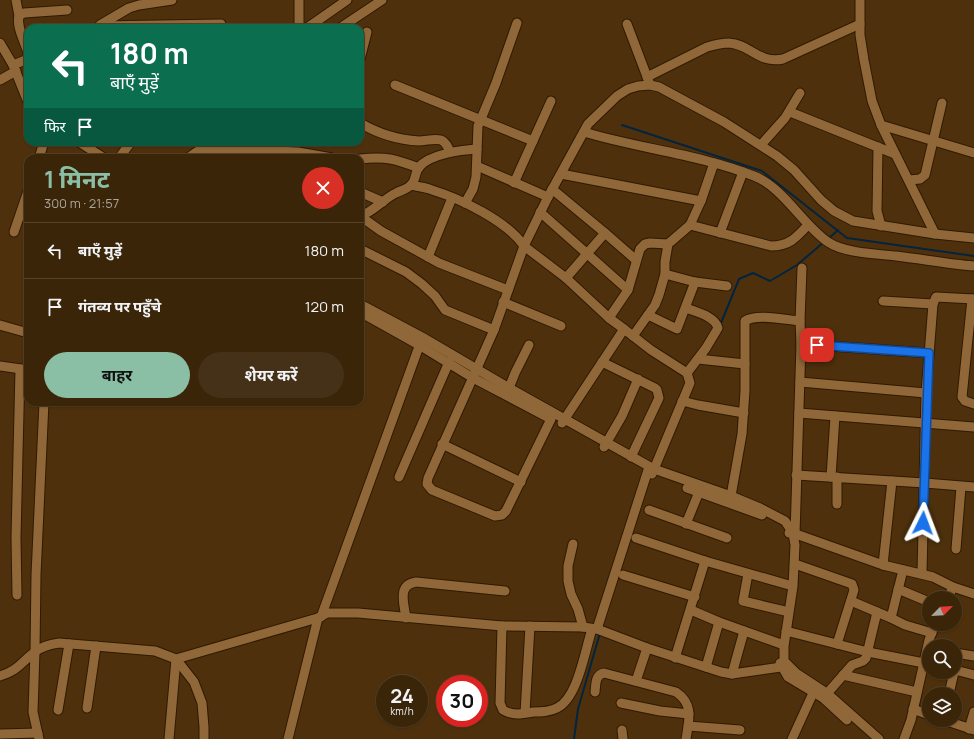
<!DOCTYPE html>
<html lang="hi">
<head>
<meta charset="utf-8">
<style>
	body { margin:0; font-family:Manrope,"Noto Sans Devanagari",sans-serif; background:#453117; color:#f1f3f6; height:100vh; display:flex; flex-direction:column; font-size:15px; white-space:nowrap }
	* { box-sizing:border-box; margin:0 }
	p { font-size:13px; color:#aba59c }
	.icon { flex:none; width:22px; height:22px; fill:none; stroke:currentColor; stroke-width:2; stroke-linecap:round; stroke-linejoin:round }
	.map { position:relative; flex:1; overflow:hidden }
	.panel { position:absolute; left:24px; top:154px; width:340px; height:252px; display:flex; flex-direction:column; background:#3a2509; border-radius:12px; box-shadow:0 1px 3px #0004,0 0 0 1px #54422a }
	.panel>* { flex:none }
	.hud { position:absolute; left:24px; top:24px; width:340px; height:122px; border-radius:12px; box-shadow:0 1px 3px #0004,0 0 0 1px #54422a; background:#0b6e4f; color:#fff; overflow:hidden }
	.needle { width:26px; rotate:66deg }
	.tools { position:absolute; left:922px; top:591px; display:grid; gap:8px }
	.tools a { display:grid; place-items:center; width:40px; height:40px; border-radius:50%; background:#3a2509; box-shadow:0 1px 3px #0004,0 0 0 1px #54422a; font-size:20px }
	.speed { position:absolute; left:376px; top:675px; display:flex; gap:8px; font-size:20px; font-weight:700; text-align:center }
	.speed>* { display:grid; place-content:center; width:52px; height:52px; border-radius:50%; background:#3a2509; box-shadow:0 1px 3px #0004,0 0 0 1px #54422a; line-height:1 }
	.speed small { font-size:10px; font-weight:400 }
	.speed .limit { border:6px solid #d22; background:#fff; color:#111 }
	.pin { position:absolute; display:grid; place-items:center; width:34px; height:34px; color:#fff; margin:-17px; border-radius:8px; box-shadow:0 2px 6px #0006 }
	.me { position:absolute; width:44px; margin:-22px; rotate:3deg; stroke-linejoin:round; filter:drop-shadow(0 0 3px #0008) }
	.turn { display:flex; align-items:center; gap:14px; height:84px; padding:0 20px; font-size:18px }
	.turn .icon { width:52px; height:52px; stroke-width:2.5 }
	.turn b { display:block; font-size:28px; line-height:34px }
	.then { display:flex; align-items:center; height:38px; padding:0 20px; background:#0003; gap:8px; font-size:15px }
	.round { display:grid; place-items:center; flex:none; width:42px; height:42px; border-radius:21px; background:#453117 }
	.head { display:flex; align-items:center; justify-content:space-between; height:68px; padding:0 20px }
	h1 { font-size:24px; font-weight:700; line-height:30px; color:#8abfa5 }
	.primary-button { display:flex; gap:8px; margin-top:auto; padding:8px 20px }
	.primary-button a { flex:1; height:46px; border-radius:24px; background:#8abfa5; color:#111; font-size:16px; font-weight:700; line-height:46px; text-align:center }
	.primary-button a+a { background:#453117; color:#f1f3f6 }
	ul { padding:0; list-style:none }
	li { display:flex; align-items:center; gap:12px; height:56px; padding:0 20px; border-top:1px solid #54422a }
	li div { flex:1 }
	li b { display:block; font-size:15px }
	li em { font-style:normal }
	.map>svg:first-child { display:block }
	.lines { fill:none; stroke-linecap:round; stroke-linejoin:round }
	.stream { stroke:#03243f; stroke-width:2 }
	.minor-casing { stroke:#2f1a02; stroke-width:11 }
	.minor { stroke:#906739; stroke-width:9 }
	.route-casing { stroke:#114b97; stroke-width:10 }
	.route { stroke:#1a73e8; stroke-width:7 }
</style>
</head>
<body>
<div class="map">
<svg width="974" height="739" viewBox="0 0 974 739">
	<rect width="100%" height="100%" fill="#4e310c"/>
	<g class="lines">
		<!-- stream -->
		<g class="stream">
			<polyline points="622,125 762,171 847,238 974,256"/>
			<polyline points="828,239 838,230"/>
			<polyline points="721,323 739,279 753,273 770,281 797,265 824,242"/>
			<polyline points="574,739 578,709 600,633"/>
		</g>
		<!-- minor casing -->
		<g class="minor-casing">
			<g id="minor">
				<polyline points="16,0 19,16"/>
				<polyline points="860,0 860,35 864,60 872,101 881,125 935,234"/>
				<polyline points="627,24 649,82"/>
				<polyline points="100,25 129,8 139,5 172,0"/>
				<polyline points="100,26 221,24"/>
				<polyline points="299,28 299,0"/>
				<polyline points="307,28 347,0"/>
				<polyline points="340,28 382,0"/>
				<polyline points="0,43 13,65 28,102"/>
				<path d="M28 53C25 42 16 27 19 16L24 13 67 10"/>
				<polyline points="360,59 367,32"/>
				<polyline points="13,65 28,59"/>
				<path d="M647 77 707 47C714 45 721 43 729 43 750 44 758 64 783 59L860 24"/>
				<polyline points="0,80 16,71"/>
				<polyline points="395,85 533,141"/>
				<polyline points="790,112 895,154"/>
				<path d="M360 123C377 133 399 140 419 141 426 141 434 138 441 140 446 142 448 147 450 152"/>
				<polyline points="881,125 974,153"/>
				<path d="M584 132C640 149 699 154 754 176 783 187 802 224 828 242 844 253 876 254 896 256 922 259 948 264 974 266"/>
				<polyline points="79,142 104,158"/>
				<polyline points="761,145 785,118 800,93"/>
				<polyline points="878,147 877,211 881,226"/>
				<polyline points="39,158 44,142"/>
				<polyline points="119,158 131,142"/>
				<polyline points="188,158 198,151 233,149 298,152 332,158"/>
				<path d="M360 159C386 156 395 159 419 168"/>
				<polyline points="477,166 548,197"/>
				<polyline points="561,174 701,201"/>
				<polyline points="909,180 920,179 925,175 942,103"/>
				<polyline points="514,183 551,101"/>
				<path d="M411 185C418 187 426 187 432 190 461 199 507 221 524 246L566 278 609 318 624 329 651 350 687 373 690 383 652 474"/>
				<polyline points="552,189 605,233 636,260"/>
				<polyline points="360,192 383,202"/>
				<polyline points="465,203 473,189 476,177 478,126 496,83 517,23"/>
				<polyline points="540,212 628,290"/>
				<polyline points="360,216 381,231 439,263 508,290"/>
				<path d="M360 216C374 212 383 199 396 193 402 190 408 189 412 184 416 179 415 172 419 167 430 154 461 150 477 149"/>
				<path d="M690 225 771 246C789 246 796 238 808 225"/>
				<polyline points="14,232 28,191"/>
				<polyline points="720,233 743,172"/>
				<polyline points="360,249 406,272 422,284 435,296 445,310 494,330"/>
				<polyline points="428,257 452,198"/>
				<polyline points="665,274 695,282 727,286"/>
				<polyline points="566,278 605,233"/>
				<polyline points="972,299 962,397 965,401 974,404"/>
				<polyline points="883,301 933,304 926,393 922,574"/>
				<polyline points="503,302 561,326"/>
				<polyline points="360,304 422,337 509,388 654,469 731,496 760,508 785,521 793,533 795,545 793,586 784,646 784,661 796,673 828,694 879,739"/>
				<polyline points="933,304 936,297 974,299"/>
				<path d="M686 308C696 312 715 316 718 328L706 348 687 373"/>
				<polyline points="360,312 419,345 473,378 549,418"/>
				<polyline points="648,315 677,329 695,282"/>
				<polyline points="609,318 628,290 640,249 645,244 650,243 668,244"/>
				<polyline points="0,325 28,333"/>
				<polyline points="633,336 655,305 659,295 665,274 665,262 668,244 690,225 701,201 714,163"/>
				<polyline points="801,344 929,353"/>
				<polyline points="698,359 745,364"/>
				<polyline points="602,362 655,388 657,390 659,398 631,457"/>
				<polyline points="0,366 28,370"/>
				<polyline points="800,382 926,393"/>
				<polyline points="509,388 515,373 529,345"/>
				<polyline points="682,401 698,405 744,413"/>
				<polyline points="799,413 974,427"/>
				<polyline points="551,419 506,511 502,515 495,516 432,490 427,484 428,478 494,330 524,246 548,197 588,124 617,96 628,89 638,86 650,85 659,87 724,122 777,156 794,170 821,200 834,211 853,221 935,234 974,238"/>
				<polyline points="562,423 624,329"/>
				<polyline points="442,444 521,482"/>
				<polyline points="604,447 622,416 638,379"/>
				<polyline points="796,475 925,483 974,487"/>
				<polyline points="399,477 449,362"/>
				<polyline points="831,477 835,416"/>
				<polyline points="687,488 762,515"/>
				<path d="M731 496 742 434 745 391V321C756 313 787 320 800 321"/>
				<polyline points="837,504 837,477"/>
				<polyline points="649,510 727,538"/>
				<polyline points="686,524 699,492"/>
				<polyline points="789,533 793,533 883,565 933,577 953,587 974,594"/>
				<polyline points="795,534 801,344 800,321 802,268"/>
				<polyline points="636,538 705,561 675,658"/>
				<polyline points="573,544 568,566 568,581 571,594 578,609 583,627"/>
				<polyline points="956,549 961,487"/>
				<polyline points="705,561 789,585"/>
				<polyline points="795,564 852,584 854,590 837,644"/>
				<polyline points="883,565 892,481"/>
				<polyline points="748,574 743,601 785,611"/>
				<polyline points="623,575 695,597"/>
				<polyline points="898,589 929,602"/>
				<polyline points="17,595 16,538 20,369"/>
				<polyline points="948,598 953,587"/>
				<polyline points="851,601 891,618 905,625 932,633"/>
				<polyline points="691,610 719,622 781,644"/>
				<path d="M406 618C404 603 397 585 416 582L505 591"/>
				<polyline points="891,618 903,570"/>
				<path d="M502 626 500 703 503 710C513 716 522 714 533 712 541 712 549 712 557 708 578 698 585 650 592 629"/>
				<polyline points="597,629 649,467"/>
				<polyline points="786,631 868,652 929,664"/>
				<polyline points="955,653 974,656"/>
				<polyline points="780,663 788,677 823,698 847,720"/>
				<polyline points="706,667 719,622"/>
				<polyline points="955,670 974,675"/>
				<polyline points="732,674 744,631"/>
				<polyline points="843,675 917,692"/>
				<path d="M0 676C18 671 21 662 35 652 41 647 51 644 59 643L155 651 176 659 194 682 202 703 204 727V739"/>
				<polyline points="636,681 647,648"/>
				<path d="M595 692C596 684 595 675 604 673L676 692C694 704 689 720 686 739"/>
				<polyline points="949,694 954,672"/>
				<polyline points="824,697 852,665 863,661 866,658 877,612"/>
				<polyline points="621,703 660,711 689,714"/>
				<polyline points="87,708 96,646"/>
				<polyline points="913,709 929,715"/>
				<polyline points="58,710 69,644"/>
				<polyline points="525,713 530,626"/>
				<polyline points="944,720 974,730"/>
				<polyline points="688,726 740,730"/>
				<polyline points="969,729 974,712"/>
				<polyline points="622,730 623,739"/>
				<polyline points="0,734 38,733"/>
				<polyline points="39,739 33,712 35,651 36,575 44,402"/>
				<polyline points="169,739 176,659 321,617 421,341"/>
				<polyline points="288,739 318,618 327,613 358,613 502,626 583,627 597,629 647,648 721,672 732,674 781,667"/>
				<polyline points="792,739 814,691"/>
				<polyline points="904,739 911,720 929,640 935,624"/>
			</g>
		</g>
		<!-- minor -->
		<use href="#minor" class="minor"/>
	</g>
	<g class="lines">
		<!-- route casing -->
		<g class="route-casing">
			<polyline id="route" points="817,345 929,353 923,523"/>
		</g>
		<!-- route -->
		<use href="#route" class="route"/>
	</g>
</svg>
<div class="tools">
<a><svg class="needle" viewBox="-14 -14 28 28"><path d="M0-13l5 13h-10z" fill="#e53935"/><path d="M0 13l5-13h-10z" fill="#aba59c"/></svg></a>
<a><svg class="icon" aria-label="search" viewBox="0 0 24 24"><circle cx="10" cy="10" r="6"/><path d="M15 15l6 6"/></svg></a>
<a><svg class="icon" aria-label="layers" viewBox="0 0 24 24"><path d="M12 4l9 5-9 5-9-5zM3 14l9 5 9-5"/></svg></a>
</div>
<div class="speed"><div>24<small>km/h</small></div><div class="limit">30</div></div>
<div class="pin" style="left:817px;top:345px;background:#d93025"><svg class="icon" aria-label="arrive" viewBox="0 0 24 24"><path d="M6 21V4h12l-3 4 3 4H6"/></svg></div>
<svg class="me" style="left:923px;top:523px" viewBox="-20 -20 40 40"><path d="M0-17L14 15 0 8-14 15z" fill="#1a73e8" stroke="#fff" stroke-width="4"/></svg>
<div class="hud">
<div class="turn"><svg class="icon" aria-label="left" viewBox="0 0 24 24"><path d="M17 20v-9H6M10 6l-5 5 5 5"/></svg><div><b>180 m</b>बाएँ मुड़ें</div></div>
<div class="then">फिर<svg class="icon" aria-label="arrive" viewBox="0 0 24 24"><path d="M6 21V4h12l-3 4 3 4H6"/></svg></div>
</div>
<section class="panel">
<div class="head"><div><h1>1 मिनट</h1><p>300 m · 21:57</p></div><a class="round" style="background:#d93025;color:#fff"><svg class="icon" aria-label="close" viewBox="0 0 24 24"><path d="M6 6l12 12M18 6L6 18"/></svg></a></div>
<ul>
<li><svg class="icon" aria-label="left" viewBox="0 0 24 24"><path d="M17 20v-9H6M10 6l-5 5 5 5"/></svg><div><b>बाएँ मुड़ें</b></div><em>180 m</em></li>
<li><svg class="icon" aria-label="arrive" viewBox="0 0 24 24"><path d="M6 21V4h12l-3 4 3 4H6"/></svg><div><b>गंतव्य पर पहुँचे</b></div><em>120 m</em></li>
</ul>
<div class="primary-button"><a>बाहर</a><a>शेयर करें</a></div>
</section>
</div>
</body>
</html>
